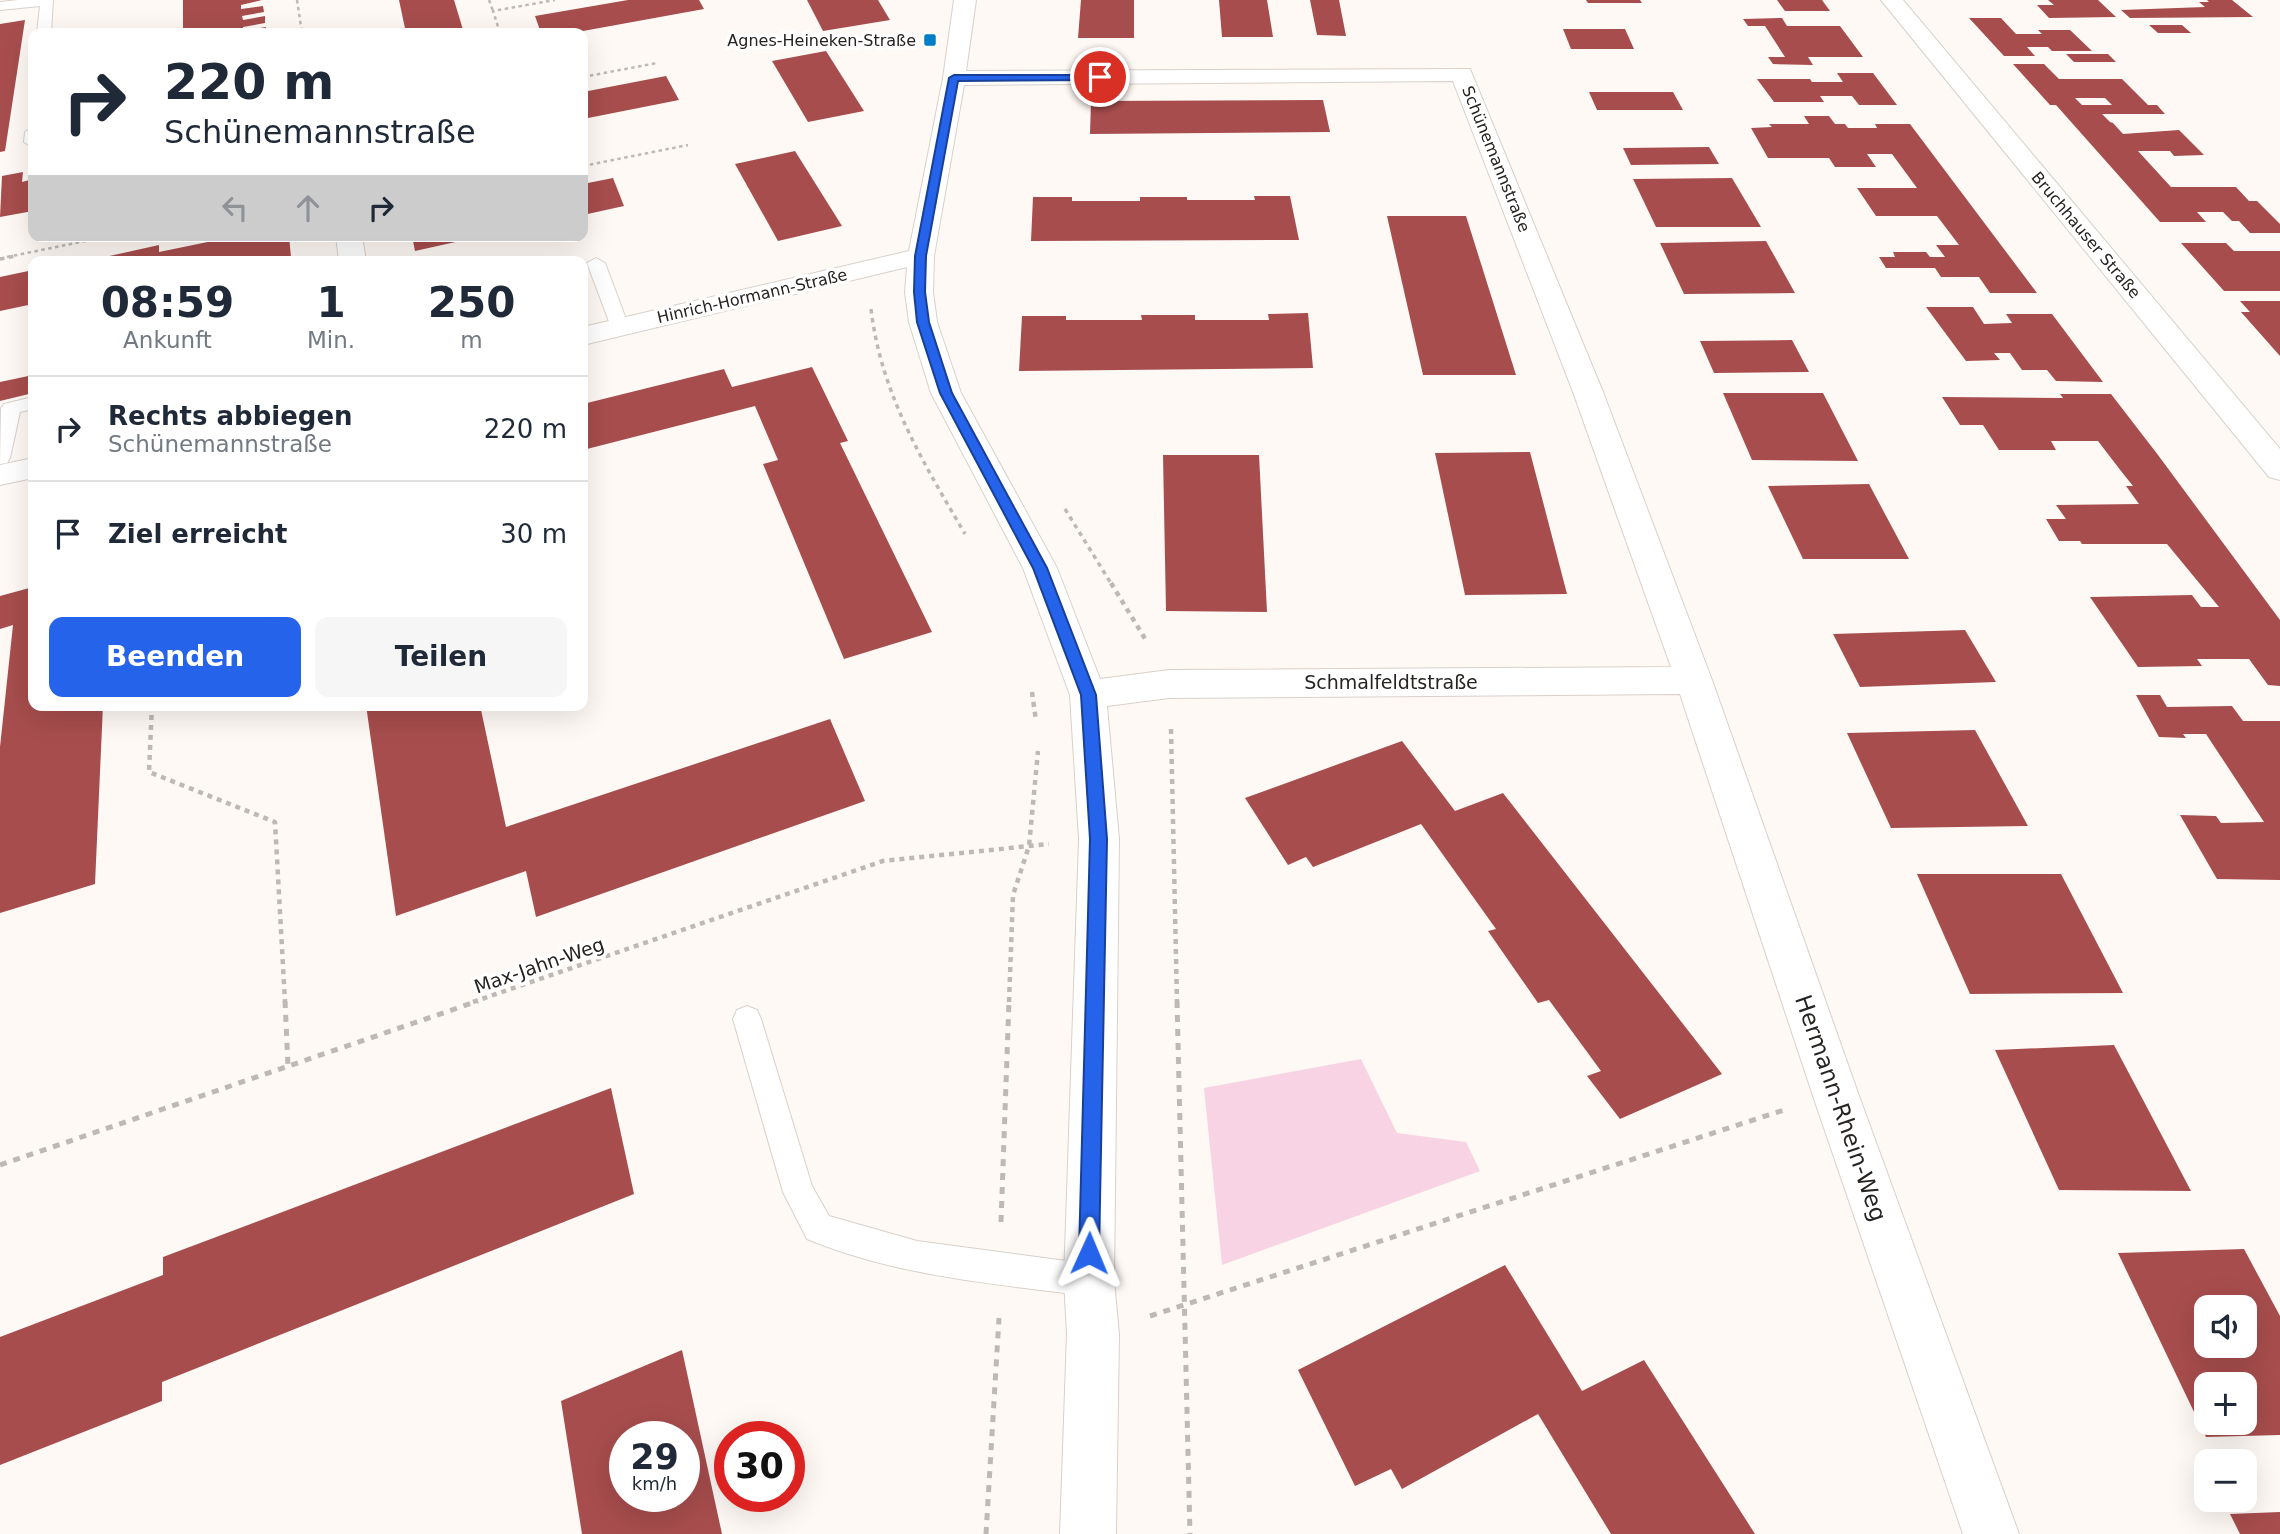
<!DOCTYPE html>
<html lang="de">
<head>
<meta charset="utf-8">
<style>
	body { margin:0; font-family:"DejaVu Sans",sans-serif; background:#f6f6f7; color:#1f2937; height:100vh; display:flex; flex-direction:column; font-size:26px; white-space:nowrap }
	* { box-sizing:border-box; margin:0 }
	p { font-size:23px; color:#747a83 }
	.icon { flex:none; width:38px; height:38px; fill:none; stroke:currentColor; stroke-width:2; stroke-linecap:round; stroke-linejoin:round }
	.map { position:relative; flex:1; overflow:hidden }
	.sheet { position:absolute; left:28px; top:256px; width:560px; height:455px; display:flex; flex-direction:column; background:#fff; border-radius:14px; box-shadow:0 7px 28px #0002 }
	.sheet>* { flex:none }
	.banner { position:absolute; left:28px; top:28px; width:560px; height:214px; border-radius:14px; box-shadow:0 7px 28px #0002; background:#fff; color:#1f2937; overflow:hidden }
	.tools { position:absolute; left:2194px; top:1295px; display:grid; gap:14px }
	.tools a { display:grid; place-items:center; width:63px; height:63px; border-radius:14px; background:#fff; box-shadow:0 7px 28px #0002; font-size:35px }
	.speed { position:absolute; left:609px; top:1421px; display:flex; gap:14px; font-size:35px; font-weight:700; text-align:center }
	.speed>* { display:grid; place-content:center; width:91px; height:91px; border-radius:50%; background:#fff; box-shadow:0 7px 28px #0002; line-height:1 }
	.speed small { font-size:18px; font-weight:400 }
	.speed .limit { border:10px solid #d22; background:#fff; color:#111 }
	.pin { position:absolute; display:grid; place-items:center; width:60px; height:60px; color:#fff; margin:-30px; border:4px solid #fff; border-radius:50%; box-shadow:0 2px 7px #0007 }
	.me { position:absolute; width:77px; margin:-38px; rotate:1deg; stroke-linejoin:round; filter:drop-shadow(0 0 5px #0008) }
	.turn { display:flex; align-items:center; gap:24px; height:147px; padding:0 21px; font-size:32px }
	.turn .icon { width:91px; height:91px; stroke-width:2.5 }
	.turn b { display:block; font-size:49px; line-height:60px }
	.lanes { display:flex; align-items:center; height:66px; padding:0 21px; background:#0003; justify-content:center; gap:35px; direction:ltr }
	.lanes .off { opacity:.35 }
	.eta { display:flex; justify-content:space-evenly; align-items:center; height:119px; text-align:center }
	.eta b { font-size:42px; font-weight:800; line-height:49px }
	.cta { display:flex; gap:14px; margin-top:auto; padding:14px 21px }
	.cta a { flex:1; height:80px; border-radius:14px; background:#2563eb; color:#fff; font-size:28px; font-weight:800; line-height:80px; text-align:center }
	.cta a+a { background:#f6f6f7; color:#1f2937 }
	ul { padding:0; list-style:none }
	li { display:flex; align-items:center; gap:21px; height:105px; padding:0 21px; border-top:2px solid #e0e1e3 }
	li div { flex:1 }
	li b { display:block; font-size:26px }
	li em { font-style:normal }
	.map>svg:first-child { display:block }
	.green { fill:#f8d3e4 }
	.building { fill:#a74d4d; fill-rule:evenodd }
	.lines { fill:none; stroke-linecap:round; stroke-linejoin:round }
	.service-casing { stroke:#d9d0ca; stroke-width:2 }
	.minor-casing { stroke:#d9d0ca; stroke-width:2 }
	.path-far3 { stroke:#bdb9b5; stroke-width:2.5; stroke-dasharray:3.5 3.5; stroke-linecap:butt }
	.path-far2 { stroke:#bdb9b5; stroke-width:3.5; stroke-dasharray:4.5 4.5; stroke-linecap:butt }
	.path-far1 { stroke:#bdb9b5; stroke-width:4.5; stroke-dasharray:5 5; stroke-linecap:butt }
	.path { stroke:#bdb9b5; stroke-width:5; stroke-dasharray:7 7; stroke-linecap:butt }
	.service { fill:#fff; fill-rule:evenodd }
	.minor { fill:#fff; fill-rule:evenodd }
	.route { fill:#2563eb; stroke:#184099; stroke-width:2 }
	.poi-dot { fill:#007ec7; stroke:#fff; stroke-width:2.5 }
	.labels { text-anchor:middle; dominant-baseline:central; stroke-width:7; stroke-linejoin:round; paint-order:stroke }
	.far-poi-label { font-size:16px; fill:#262321; stroke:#fff; text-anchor:end }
	.far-street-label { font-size:16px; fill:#262321; stroke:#fff }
	.street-label { font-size:19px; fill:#262321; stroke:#fff }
	.near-street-label { font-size:23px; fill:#262321; stroke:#fff }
</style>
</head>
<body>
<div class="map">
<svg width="2280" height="1534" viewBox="0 0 2280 1534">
	<rect width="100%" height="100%" fill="#fef9f5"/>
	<!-- green -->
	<polygon class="green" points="1361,1059 1397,1133 1466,1142 1480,1171 1222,1265 1204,1088"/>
	<!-- building -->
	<g class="building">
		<polygon points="183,0 262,0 241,5 241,9 263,6 264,12 242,16 243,20 265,16 265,23 243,27 243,31 266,27 266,33 183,33"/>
		<polygon points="399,0 454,0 464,33 406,33"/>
		<polygon points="628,0 699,0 704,9 572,33 541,33 535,16"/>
		<polygon points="807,0 878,0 890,20 823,31"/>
		<polygon points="1081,0 1134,0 1134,38 1078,38"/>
		<polygon points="1219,0 1267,0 1273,37 1222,37"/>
		<polygon points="1310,0 1339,0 1346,36 1317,35"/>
		<polygon points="1586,0 1640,0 1642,3 1588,3"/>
		<polygon points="1777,0 1822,0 1830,11 1785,11"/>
		<polygon points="2048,0 2098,0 2116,17 2049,18 2037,5 2054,5"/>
		<polygon points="2207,0 2232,0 2253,17 2130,18 2121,10 2205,7 2199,2 2209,2"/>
		<polygon points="1782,18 1787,26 1840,26 1863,57 1808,57 1813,65 1773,64 1768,57 1785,57 1765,26 1748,26 1743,19"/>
		<polygon points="1969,18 2001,18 2016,34 2042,34 2038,30 2070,30 2092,51 2052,51 2048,47 2027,47 2035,56 2004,56"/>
		<polygon points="25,20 5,151 0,152 0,24"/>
		<polygon points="2149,25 2182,25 2191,33 2158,33"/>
		<polygon points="1563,29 1625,29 1634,49 1571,49"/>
		<polygon points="826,51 864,111 808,122 772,61"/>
		<polygon points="2066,54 2108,54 2116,62 2074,62"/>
		<path d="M2013 64H2044L2059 79H2122L2148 105H2157L2165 114H2102L2110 122 2113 123 2123 134 2179 130 2204 155 2174 156 2170 151H2138L2171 187H2236L2249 201H2257L2280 224V233H2250L2239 221H2232L2223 212H2197L2206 222H2160L2056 105H2050ZM2075 98H2105L2112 105H2082Z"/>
		<polygon points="1837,73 1873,73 1897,105 1859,105 1852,96 1820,96 1824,102 1774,102 1757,79 1810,79 1812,82 1843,82"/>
		<polygon points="666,76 679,100 583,119 583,92"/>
		<polygon points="1589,92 1673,92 1683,110 1597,110"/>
		<polygon points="1323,100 1330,132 1090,134 1091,101"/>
		<polygon points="1804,116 1829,116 1835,124 1845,124 1848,128 1877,128 1875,124 1910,124 2037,293 1990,293 1979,277 1941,277 1935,268 1886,268 1879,257 1895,257 1893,252 1926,252 1930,257 1945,257 1936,245 1959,245 1937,216 1876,216 1857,188 1917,188 1892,154 1867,154 1876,167 1835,167 1829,158 1768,158 1751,128 1772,127 1769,124 1809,124"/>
		<polygon points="1709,147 1719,164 1631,165 1623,148"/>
		<polygon points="795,151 842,226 778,241 735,164"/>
		<polygon points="23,172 22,182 33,179 33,211 0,217 2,176"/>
		<polygon points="613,178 624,206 583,215 583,184"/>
		<polygon points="1732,178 1761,227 1656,227 1633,179"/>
		<polygon points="1254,196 1290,196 1299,240 1031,241 1033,197 1072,197 1072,201 1140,201 1140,197 1187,197 1187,200 1255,200"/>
		<polygon points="1387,216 1466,216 1516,375 1423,375"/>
		<polygon points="237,236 289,236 291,257 275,261 87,261 159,245 159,252"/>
		<polygon points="412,236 478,236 478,237 415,251"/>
		<polygon points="1766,241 1795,293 1684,294 1660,243"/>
		<polygon points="2181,243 2226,243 2234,251 2280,251 2280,291 2224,291"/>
		<polygon points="33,270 33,304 0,311 0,277"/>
		<polygon points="2240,301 2280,301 2280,356 2241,312 2250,312"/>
		<polygon points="1926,307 1973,307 1984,324 2012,323 2006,314 2052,314 2103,382 2056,381 2047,370 2022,370 2010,353 1994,353 2000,360 1966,361"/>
		<polygon points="1308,313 1313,368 1019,371 1022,316 1066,316 1066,320 1142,320 1141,315 1195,315 1195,320 1269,320 1268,314"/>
		<polygon points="1792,340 1809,372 1714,373 1700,341"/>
		<polygon points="812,367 848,441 840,443 932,632 844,659 763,464 778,460 755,406 583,450 583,404 724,369 732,387"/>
		<polygon points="33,375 33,393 0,401 0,382"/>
		<polygon points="1723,393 1823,393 1858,461 1752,460"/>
		<polygon points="2060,394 2111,394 2158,455 2280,620 2280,686 2268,685 2249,659 2197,659 2202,666 2138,667 2090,597 2192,595 2201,607 2219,607 2167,544 2082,544 2080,541 2059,541 2046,519 2066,519 2056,505 2139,504 2126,486 2133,486 2121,471 2098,441 2051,441 2056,450 1999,450 1983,425 1960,425 1942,397 2063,398"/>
		<polygon points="1530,452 1567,594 1465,595 1435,453"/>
		<polygon points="1163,455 1259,455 1267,612 1166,611"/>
		<polygon points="1869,484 1909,559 1803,559 1768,486"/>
		<polygon points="33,587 33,705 103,705 95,884 0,913 0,747 13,625 0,629 0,596"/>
		<polygon points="1965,630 1996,682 1860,687 1833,634"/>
		<polygon points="2136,695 2160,695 2167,707 2232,706 2243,721 2280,721 2280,880 2217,879 2180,815 2216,816 2221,823 2264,822 2206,734 2183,734 2186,738 2159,737"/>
		<polygon points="366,705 480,705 506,827 830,719 865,801 536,917 526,871 396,916"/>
		<polygon points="1975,730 2028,826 1891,828 1847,733"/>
		<polygon points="1402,741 1455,811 1503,793 1722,1074 1620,1119 1587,1076 1601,1071 1549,1000 1538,1003 1488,931 1496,929 1421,824 1313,867 1306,857 1288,865 1245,798"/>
		<polygon points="1917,874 2061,874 2123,993 1970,994"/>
		<polygon points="2114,1045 2151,1115 2191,1191 2059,1190 1995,1050"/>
		<polygon points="611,1088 634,1194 162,1382 162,1401 0,1465 0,1337 163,1275 163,1257"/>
		<path d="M2244 1249 2280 1316V1435L2206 1437 2118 1253ZM2207 1307H2245V1346H2207ZM2207 1384H2245V1423H2207Z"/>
		<polygon points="1505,1265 1582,1391 1644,1360 1755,1534 1611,1534 1538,1414 1402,1489 1391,1469 1355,1486 1298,1370"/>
		<path d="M682 1350 722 1534H582L561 1401ZM625 1437H684V1496H625Z"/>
		<polygon points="2280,1512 2280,1534 2240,1534 2230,1514"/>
	</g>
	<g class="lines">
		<!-- service casing -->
		<g class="service-casing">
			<g id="service">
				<polygon points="18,0 53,0 51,33 37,33 40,6 0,10 0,2"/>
				<polygon points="33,127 33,146 32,147 24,142 25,132"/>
				<polygon points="596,258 605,263 629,327 626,331 614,331 611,327 587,263"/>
				<polygon points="33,397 33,409 20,412 10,458 7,463 0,464 1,408 4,404"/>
				<path d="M747 1006 757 1010 761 1019 812 1186 829 1216 917 1241 1089 1264 1100 1269 1105 1280 1100 1291 1089 1296C993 1284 897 1276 807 1239L783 1192 733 1019 737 1010Z"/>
			</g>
		</g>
		<!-- minor casing -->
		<g class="minor-casing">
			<g id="minor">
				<path d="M954 0H976L966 71 1470 69 1603 392 1712 680 1858 1093 2019 1534H1963L1812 1093 1680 694 1169 698 1107 706 1119 839 1114 1280 1119 1334 1116 1534H1060L1067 1334 1064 1280 1079 839 1070 695 1023 568 931 393 909 322 905 292 907 267 583 345V327L909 251 943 78ZM1453 81 1573 392 1671 667 1169 670 1100 679 1057 568 961 393 937 322 933 292 934 256 964 85Z"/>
				<polygon points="1881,0 1903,0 2280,449 2280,480 2269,477"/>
				<polygon points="336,236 362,236 366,261 339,261"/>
				<polygon points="33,458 33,478 0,485 0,465"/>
			</g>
		</g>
		<!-- path-far3 -->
		<g class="path-far3">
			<polyline points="297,0 302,33"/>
			<polyline points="489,0 493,11"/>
			<polyline points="500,33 493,11 555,0"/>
			<polyline points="583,77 657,63"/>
			<polyline points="583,166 688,145"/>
			<polyline points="7,257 110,236"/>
		</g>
		<!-- path-far2 -->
		<g class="path-far2">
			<polyline points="0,259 16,256"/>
			<path d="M871 309C881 394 923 462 965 534"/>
			<polyline points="1065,509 1112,585"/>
		</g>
		<!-- path-far1 -->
		<g class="path-far1">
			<polyline points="1111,583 1147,642"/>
			<polyline points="1032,692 1036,721"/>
			<polyline points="152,705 149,772 275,822 285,1002"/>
			<polyline points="1171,729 1177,1002"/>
			<polyline points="473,1002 883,861 1049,844"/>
			<polyline points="1009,1002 1013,895 1029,846 1038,751"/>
		</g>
		<!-- path -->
		<g class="path">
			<polyline points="285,1001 288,1066"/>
			<polyline points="1177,1001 1190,1534"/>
			<polyline points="0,1165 478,1001"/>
			<polyline points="1001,1222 1009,1001"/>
			<polyline points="1150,1316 1784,1110"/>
			<polyline points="986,1534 999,1318"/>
		</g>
		<!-- service -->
		<use href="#service" class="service"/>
		<!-- minor -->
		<use href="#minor" class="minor"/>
	</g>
	<!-- route -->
	<polygon class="route" points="954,75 1100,75 1104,77 1100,80 958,81 926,256 925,292 929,322 952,393 1047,568 1096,695 1107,839 1099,1253 1096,1260 1089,1263 1082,1260 1079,1253 1090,839 1081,695 1033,568 940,393 917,322 914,292 915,256 949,78"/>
	<!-- markers -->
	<rect class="poi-dot" x="923" y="33" width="14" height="14" rx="3.5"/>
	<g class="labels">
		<!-- far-poi labels -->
		<g class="far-poi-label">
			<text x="916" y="40">Agnes-Heineken-Straße</text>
		</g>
		<!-- far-street labels -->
		<g class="far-street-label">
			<text transform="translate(1496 159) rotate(68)">Schünemannstraße</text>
			<text transform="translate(2086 235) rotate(50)">Bruchhauser Straße</text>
			<text transform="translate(752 296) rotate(-13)">Hinrich-Hormann-Straße</text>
		</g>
		<!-- street labels -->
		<g class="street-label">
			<text x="1391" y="682">Schmalfeldtstraße</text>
			<text transform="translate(539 965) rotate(-19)">Max-Jahn-Weg</text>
		</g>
		<!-- near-street labels -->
		<g class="near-street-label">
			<text transform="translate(1841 1108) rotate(71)">Hermann-Rhein-Weg</text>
		</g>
	</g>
</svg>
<div class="tools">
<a><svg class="icon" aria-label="sound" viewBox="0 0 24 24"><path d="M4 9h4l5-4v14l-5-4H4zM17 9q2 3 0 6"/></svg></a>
<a>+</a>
<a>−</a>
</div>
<div class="speed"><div>29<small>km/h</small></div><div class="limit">30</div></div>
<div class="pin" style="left:1100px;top:77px;background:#d93025"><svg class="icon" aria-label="arrive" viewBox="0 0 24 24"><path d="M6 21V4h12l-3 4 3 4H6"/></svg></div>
<svg class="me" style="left:1089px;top:1253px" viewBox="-20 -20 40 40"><path d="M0-17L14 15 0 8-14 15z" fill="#2563eb" stroke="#fff" stroke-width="4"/></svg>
<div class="banner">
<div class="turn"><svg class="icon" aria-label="right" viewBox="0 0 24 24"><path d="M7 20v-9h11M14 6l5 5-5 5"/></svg><div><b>220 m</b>Schünemannstraße</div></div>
<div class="lanes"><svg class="icon off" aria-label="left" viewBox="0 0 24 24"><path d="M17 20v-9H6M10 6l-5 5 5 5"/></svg><svg class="icon off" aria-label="ahead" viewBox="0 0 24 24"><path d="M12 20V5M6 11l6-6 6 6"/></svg><svg class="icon" aria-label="right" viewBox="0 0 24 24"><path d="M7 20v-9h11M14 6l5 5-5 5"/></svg></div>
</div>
<section class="sheet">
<div class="eta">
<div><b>08:59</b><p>Ankunft</p></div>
<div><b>1</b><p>Min.</p></div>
<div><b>250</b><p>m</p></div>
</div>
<ul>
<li><svg class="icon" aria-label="right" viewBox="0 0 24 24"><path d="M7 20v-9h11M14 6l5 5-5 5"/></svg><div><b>Rechts abbiegen</b><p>Schünemannstraße</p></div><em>220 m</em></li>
<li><svg class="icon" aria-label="arrive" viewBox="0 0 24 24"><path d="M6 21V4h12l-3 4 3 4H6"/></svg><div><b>Ziel erreicht</b></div><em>30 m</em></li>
</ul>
<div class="cta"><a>Beenden</a><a>Teilen</a></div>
</section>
</div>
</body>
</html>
